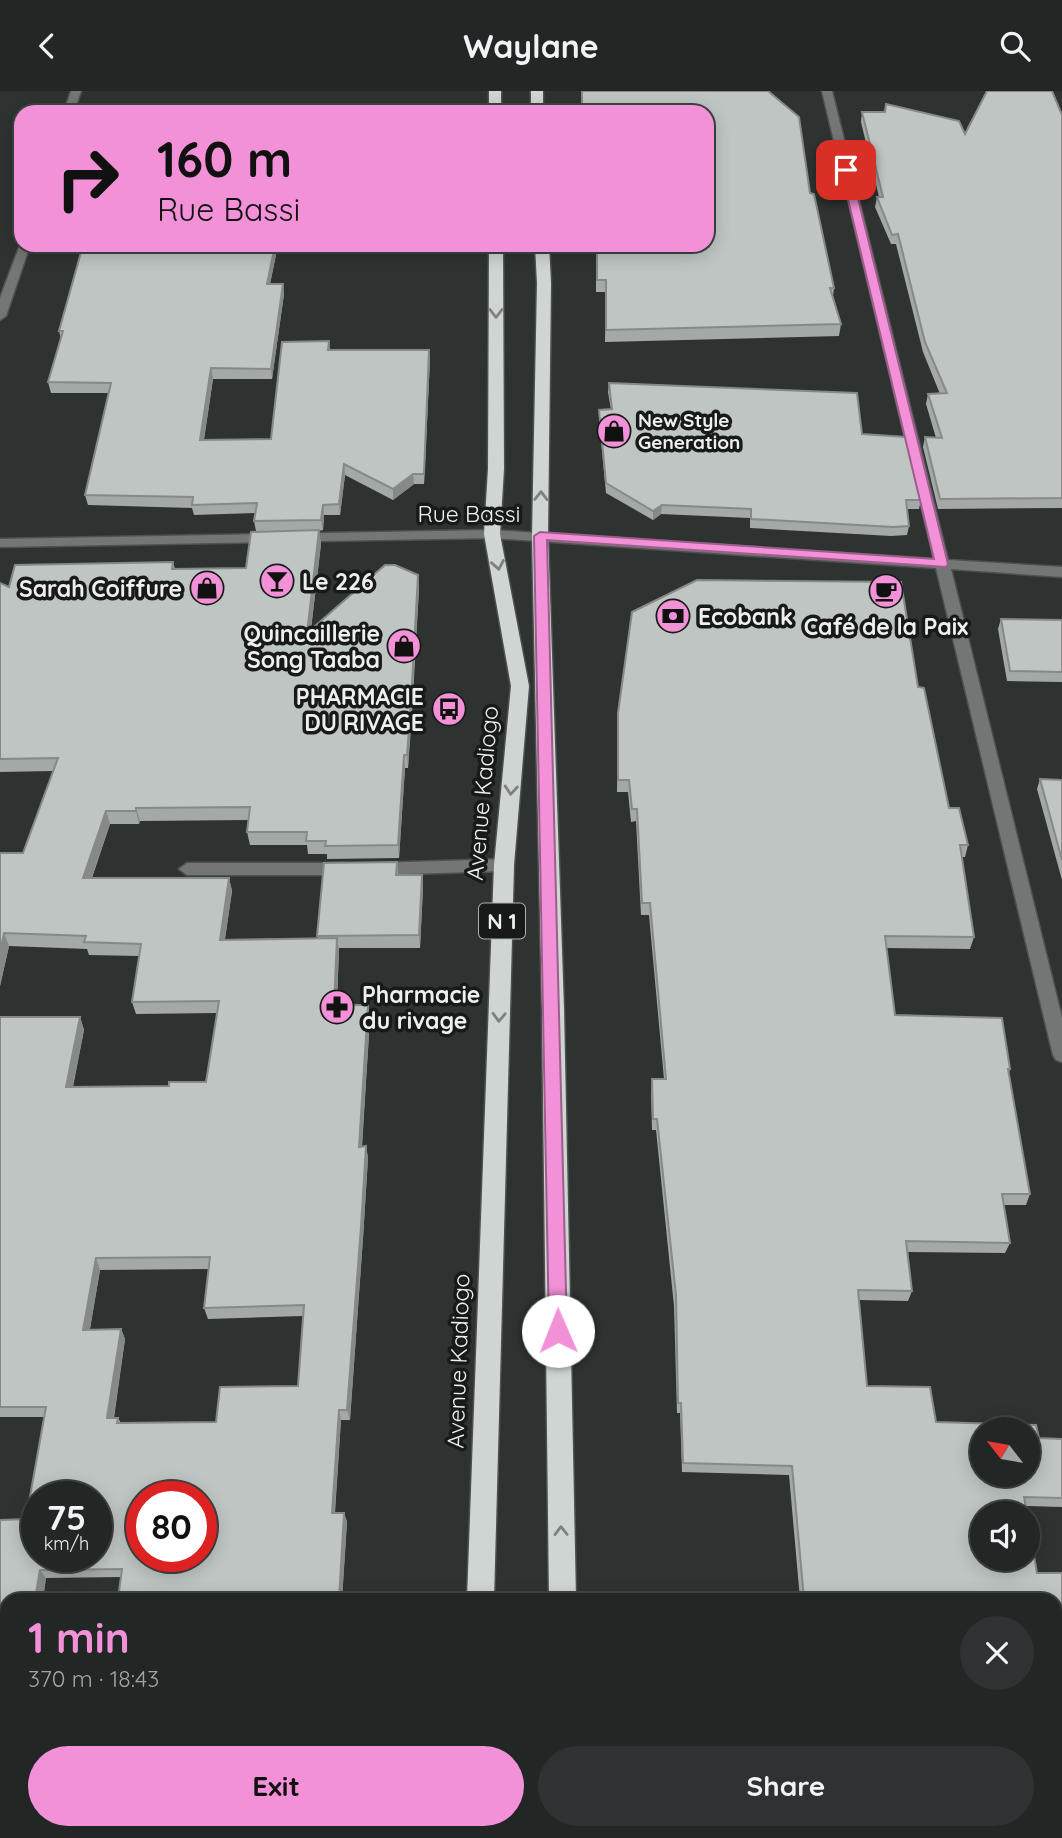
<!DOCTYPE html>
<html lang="en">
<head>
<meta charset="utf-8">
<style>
	body { margin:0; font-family:Quicksand,sans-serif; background:#2e3232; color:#f1f3f6; height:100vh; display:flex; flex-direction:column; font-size:26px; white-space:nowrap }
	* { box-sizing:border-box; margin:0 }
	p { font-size:23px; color:#a2a5a7 }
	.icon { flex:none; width:38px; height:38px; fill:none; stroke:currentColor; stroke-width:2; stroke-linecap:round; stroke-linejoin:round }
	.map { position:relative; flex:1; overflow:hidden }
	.panel { position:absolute; left:0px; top:1502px; width:1062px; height:247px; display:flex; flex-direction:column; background:#222625; border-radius:21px 21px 0 0; box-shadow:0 4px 18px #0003,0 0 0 2px #3f4342 }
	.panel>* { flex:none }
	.banner { position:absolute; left:14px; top:14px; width:700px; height:147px; border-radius:21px; box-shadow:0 4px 18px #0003,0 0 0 2px #3f4342; background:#f291d7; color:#111; overflow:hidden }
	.needle { width:46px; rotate:301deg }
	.controls { position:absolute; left:970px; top:1326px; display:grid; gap:14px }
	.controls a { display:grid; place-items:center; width:70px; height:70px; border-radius:50%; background:#222625; box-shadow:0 4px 18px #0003,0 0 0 2px #3f4342; font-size:35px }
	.speed { position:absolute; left:21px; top:1390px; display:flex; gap:14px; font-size:35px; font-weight:700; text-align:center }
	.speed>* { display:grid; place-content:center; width:91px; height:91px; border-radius:50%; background:#222625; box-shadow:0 4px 18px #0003,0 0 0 2px #3f4342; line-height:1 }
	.speed small { font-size:18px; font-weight:400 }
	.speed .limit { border:10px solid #d22; background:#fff; color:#111 }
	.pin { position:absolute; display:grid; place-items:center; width:60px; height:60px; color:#fff; margin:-30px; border-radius:14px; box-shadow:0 4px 10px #0006 }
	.me { position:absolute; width:77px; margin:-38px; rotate:359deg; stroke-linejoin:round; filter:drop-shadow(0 0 5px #0008) }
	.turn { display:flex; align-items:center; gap:24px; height:147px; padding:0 28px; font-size:32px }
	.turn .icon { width:91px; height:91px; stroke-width:2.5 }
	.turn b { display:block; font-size:49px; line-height:60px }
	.round { display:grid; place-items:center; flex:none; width:74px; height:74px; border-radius:37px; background:#2e3232 }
	.head { display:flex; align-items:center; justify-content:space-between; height:119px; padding:0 28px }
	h1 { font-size:42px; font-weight:800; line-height:52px; color:#f291d7 }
	.action { display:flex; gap:14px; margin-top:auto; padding:14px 28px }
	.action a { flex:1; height:80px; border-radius:42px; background:#f291d7; color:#111; font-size:28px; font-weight:800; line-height:80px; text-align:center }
	.action a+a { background:#2e3232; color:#f1f3f6 }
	header { display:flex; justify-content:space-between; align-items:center; height:91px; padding:0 28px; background:#222625; font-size:32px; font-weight:800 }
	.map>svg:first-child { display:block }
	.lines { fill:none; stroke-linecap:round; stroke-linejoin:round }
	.minor-casing { stroke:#4d514f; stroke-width:3 }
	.highway-casing { stroke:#4d514f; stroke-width:3 }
	.minor { fill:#747675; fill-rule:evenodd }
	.highway { fill:#cfd5d2; fill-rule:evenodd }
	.wall { fill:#a3a9a7; fill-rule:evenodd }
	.shaded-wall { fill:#858a88 }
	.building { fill:#bec5c2; stroke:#858a88; stroke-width:2; fill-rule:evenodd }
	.oneway { stroke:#7d817f }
	.route { fill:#f291d7; stroke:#9d5e8c; stroke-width:2 }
	.labels { text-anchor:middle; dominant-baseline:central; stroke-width:7; stroke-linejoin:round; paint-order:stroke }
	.far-poi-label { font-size:19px; font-weight:bold; fill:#edf0ef; stroke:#181a19; text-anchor:start }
	.shield { fill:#181a19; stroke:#adb0af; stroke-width:2 }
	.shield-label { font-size:21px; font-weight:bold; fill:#edf0ef }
	.street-label { font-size:23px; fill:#edf0ef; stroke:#181a19 }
	.poi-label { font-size:23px; font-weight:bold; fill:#edf0ef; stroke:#181a19; text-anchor:start }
</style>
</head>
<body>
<header><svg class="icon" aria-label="back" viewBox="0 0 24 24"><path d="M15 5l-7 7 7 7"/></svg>Waylane<svg class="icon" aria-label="search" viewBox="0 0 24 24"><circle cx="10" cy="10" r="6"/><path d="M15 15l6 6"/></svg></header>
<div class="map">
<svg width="1062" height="1747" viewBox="0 0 1062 1747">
	<rect width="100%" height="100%" fill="#2e3331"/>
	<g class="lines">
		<!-- minor casing -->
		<g class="minor-casing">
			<g id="minor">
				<polygon points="71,0 81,0 74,21 64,21"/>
				<polygon points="822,0 832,0 948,469 1062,476 1062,486 951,478 1062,927 1062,971 1056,969 1053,964 936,477 492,447 0,456 0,448 492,439 934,468"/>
				<polygon points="21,151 21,154 30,154 6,225 0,229 0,207"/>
				<polygon points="504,768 512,774 504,780 376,784 368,778 376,772"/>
				<polygon points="187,772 345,772 353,778 345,784 187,784 179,778"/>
			</g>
		</g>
		<!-- highway casing -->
		<g class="highway-casing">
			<g id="highway">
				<rect x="489" y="0" width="12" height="21"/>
				<rect x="531" y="0" width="12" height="21"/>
				<polygon points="489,154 503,154 504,378 500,443 529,595 514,774 494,1508 467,1508 494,774 511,595 484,443 488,378"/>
				<polygon points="535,154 549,154 551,192 548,445 564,918 576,1508 549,1508 542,918 532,445 537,192"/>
				<rect x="457" y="1741" width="30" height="6"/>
				<rect x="551" y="1741" width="30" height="6"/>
			</g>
		</g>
		<!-- minor -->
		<use href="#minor" class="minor"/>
		<!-- highway -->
		<use href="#highway" class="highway"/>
	</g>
	<!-- wall -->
	<g class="wall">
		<polygon points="582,0 768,0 799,26 810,102 814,103 834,197 833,205 841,233 839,245 605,251 606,201 596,201 596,154 707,154 707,21 582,21"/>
		<polygon points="886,13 965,43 1062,24 1062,417 938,418 923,356 925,346 936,347 926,313 928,303 940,303 923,261 896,153 891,153 875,116 877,106 879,106 861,31 862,21 885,21"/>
		<path d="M83 154H278L270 193H283L284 203 272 288H213L204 349 271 348 282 251 329 250 330 259H429L430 269 424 393H414L393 409 345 384 340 424H324L323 439 319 440 321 453 311 538 385 474H395L418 484 419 498 412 623 408 677H405L399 767 327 768V763H308L307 754H250L247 741 248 729 140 730 139 733H110L92 787H229L232 800 225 848 318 847 324 772 397 771 398 784H422L423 797 420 857H339L337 914H368L370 927 362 1056 366 1055 368 1067 363 1147 350 1329H341L335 1422H344L347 1431 342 1508H118L121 1486 46 1487 43 1508H7V1700L2 1734H7V1741H34L33 1747H0V1431L1 1429 26 1428 44 1326H0V926H80L84 939 73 996 169 995V991H206L217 922 136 923 132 911 139 865 89 864 87 858 9 855 0 895V762H23L53 680 0 681V492L9 496 15 474 173 471 175 478 246 477 251 441 256 440 254 430 255 422 194 424 192 417 88 414 85 404 109 302H51L48 291 61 248 59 240ZM209 1178 204 1217 208 1228 303 1225 298 1295 220 1296 216 1331 121 1332 118 1327H114L125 1248 121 1238H90L100 1179ZM37 1405H96V1465H37ZM142 1405H201V1465H142Z"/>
		<polygon points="609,292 862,343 921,409 919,418 907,418 909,435 907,444 891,445 750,437 750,427 661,423 653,429 606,402 599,328 599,319 611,319 608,301"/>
		<polygon points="1001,528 1062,529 1062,591 1007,590 998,538"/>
		<polygon points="918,596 949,717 968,754 965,766 962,766 974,846 970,858 886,857 895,924 1010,978 1009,982 1030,1103 1026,1114 1004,1114 1010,1152 1005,1162 908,1161 912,1200 908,1210 859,1209 867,1295 936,1331 1039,1347 1062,1348 1062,1416 1026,1415 1037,1482 1062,1482 1062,1610 1055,1610 1055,1508 800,1508 789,1384 682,1381 680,1322 677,1322 674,1215 656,1039 652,1039 651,1000 652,988 664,988 649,824 641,824 636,730 631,731 628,701 617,701 618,622"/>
		<polygon points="1040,688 1062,689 1062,789 1037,698"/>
		<polygon points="878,1741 1024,1741 1025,1746 1062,1747 877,1747 876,1743"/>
	</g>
	<!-- shaded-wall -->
	<g class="shaded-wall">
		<polygon points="275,154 278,154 268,203 267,193"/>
		<polygon points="283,193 284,203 272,288 271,278"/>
		<polygon points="429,259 430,269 424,393 424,383"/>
		<polygon points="211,277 213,288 202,360 200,349"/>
		<polygon points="344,373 345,384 340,424 339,413"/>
		<polygon points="413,383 414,393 393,409 393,398"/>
		<polygon points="323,414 324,424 323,439 321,429"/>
		<polygon points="662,414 661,423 653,429 653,420"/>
		<polygon points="319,439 321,453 309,555 307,542"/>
		<polygon points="418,484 419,498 408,677 407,664"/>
		<polygon points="404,664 405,677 399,767 398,754"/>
		<polygon points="136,717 140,730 139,733 136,720"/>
		<polygon points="106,720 110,733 87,800 83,787"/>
		<polygon points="422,784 423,797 420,857 419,844"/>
		<polygon points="229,787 232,800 223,861 220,849"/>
		<polygon points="4,842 9,855 0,895 0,861"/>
		<polygon points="337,847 339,859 336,926 334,914"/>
		<polygon points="368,914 370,927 361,1067 359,1056"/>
		<polygon points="80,926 84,939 70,1008 66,996"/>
		<polygon points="366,1055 368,1067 363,1147 350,1329 347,1319"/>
		<polygon points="96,1167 100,1179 88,1249 83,1239"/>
		<polygon points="121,1238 125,1248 112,1337 107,1327"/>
		<polygon points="339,1319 341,1329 334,1431 332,1422"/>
		<polygon points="344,1422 347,1431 342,1508 339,1508"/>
		<polygon points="40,1479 46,1487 43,1508 35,1508"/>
		<polygon points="7,1652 7,1700 1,1740 0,1694"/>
		<polygon points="26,1741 34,1741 33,1747 25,1747"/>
	</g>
	<!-- building -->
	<g class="building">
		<polygon points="582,0 768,0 799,26 810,102 814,103 834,197 830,197 841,233 606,239 606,189 597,189 597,154 707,154 707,21 591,21 591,13 582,13"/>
		<polygon points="987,0 1052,0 1062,24 1062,407 940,408 925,346 942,347 928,303 947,302 925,251 898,143 892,144 877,106 883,106 862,21 885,21 886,13 959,30 965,43"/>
		<polygon points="83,154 275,154 267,193 283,193 271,278 211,277 200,349 271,348 282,251 329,250 328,259 429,259 424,383 413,383 393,398 344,373 339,413 323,414 321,429 254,430 257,412 192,414 193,406 85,404 111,292 48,291 63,240 59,240"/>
		<polygon points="609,292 857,302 862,343 906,346 921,409 906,409 909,435 893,436 751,428 751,418 662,414 653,420 606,392 599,319 612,318"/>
		<path d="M319 439 307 542 385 474H395L418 484 411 610 407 664H404L398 754 325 755 326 750H306L307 741H247L250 716 136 717V720H106L83 787H229L220 849 337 847 334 914H368L359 1056 366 1055 361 1136 347 1319H339L332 1422H344L339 1508H118L122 1478 40 1479 35 1508H7V1652L0 1694V1431L1 1429 26 1428 46 1316H0V926H80L66 996 169 995V991H206L219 910 132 911 141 853 84 851 86 845 4 842 0 861V762H23L58 667 0 668V492L9 496 15 474 173 471 172 478 246 477 251 441ZM210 1166 204 1217 304 1214 298 1295 220 1296 216 1331 117 1332 118 1327H107L121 1238 83 1239 96 1167ZM37 1405H96V1465H37ZM142 1405H201V1465H142Z"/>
		<path d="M697 489 901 491 918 596 924 597 949 717H959L968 754H960L974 846 885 845 895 924 1002 927 1010 978H1008L1030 1103H1002L1010 1152 906 1150 912 1200 858 1199 867 1295 930 1296 936 1331 1036 1334 1039 1347 1062 1348V1407L1024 1406 1027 1423H982V1468H1027V1424L1037 1482H1062V1603H1055V1508H804L792 1375 683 1372 681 1312H678L676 1204 657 1028H653L652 988H666L650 812H642L637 718H632L629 689H618V622L632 521ZM982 1339H1027V1384H982Z"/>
		<polygon points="1001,528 1062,529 1062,581 1010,580"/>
		<polygon points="1040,688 1062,689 1062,769"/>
		<polygon points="397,771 396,784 422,784 419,844 317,845 324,772"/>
		<polygon points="0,1734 7,1734 7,1741 26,1741 25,1747 0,1747"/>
		<polygon points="266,1741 317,1741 317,1747 127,1747 265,1745"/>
		<polygon points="710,1741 782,1741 783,1747 710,1747"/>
		<polygon points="881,1741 1024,1741 1025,1746 1062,1745 1062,1747 882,1747"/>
	</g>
	<!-- one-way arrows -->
	<defs><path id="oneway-chevron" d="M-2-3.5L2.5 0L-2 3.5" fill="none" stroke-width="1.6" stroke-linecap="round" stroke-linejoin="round" transform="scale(1.75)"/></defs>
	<g class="oneway">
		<use href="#oneway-chevron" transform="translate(496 222) rotate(90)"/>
		<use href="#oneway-chevron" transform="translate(541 405) rotate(-89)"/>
		<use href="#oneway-chevron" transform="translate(498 474) rotate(80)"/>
		<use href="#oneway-chevron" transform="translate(511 699) rotate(95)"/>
		<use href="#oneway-chevron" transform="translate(499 926) rotate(92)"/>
		<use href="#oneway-chevron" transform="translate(561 1440) rotate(-91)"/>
	</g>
	<!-- route -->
	<polygon class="route" points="846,76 851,79 948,473 946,476 547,449 567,1240 565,1246 558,1249 551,1246 549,1240 534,445 540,441 934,468 841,79"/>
	<!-- icons -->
	<defs>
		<g id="shop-disc" transform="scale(1.75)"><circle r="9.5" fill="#f291d7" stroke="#181a19"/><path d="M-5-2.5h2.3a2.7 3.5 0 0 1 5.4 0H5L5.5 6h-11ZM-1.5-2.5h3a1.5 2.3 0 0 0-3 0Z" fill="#111"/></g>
		<g id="bar-disc" transform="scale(1.75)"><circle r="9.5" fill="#f291d7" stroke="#181a19"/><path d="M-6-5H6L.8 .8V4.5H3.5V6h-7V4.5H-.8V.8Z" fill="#111"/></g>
		<g id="cafe-disc" transform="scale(1.75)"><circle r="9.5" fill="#f291d7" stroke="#181a19"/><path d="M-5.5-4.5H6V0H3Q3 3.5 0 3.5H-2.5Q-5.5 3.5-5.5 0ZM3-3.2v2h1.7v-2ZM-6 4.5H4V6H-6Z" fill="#111"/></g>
		<g id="bank-disc" transform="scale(1.75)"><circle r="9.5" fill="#f291d7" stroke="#181a19"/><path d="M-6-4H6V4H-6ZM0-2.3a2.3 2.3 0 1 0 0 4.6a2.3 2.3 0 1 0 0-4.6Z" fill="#111"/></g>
		<g id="bus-disc" transform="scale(1.75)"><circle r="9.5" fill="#f291d7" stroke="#181a19"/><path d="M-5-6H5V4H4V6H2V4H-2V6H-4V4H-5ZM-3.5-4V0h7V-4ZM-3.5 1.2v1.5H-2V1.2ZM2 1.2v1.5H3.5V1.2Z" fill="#111"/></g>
		<g id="pharmacy-disc" transform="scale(1.75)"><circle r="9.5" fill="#f291d7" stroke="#181a19"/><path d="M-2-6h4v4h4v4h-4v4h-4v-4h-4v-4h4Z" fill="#111"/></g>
	</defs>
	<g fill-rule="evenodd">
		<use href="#shop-disc" x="614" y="340"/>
		<use href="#bar-disc" x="277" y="490"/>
		<use href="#shop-disc" x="207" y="497"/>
		<use href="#cafe-disc" x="886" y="500"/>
		<use href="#bank-disc" x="673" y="525"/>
		<use href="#shop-disc" x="404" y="555"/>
		<use href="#bus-disc" x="449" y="618"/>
		<use href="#pharmacy-disc" x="337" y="916"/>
	</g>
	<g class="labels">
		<!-- far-poi labels -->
		<g class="far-poi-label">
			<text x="638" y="329">New Style<tspan x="638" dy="22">Generation</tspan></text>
		</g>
		<!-- shield labels -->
		<rect class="shield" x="479" y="812.5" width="46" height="35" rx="5"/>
		<g class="shield-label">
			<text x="502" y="830">N 1</text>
		</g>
		<!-- street labels -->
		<g class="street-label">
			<text x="469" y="422">Rue Bassi</text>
			<text transform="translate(482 702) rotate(-85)">Avenue Kadiogo</text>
			<text transform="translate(458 1270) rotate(-88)">Avenue Kadiogo</text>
		</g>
		<!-- poi labels -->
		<g class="poi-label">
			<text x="302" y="490">Le 226</text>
			<text x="182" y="497" text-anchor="end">Sarah Coiffure</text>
			<text x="698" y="525">Ecobank</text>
			<text x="886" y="535" text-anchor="middle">Café de la Paix</text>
			<text x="380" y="542" text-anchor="end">Quincaillerie<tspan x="380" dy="26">Song Taaba</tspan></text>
			<text x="424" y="605" text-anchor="end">PHARMACIE<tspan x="424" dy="26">DU RIVAGE</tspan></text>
			<text x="362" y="903">Pharmacie<tspan x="362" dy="26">du rivage</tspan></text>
		</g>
	</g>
</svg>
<div class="controls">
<a><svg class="needle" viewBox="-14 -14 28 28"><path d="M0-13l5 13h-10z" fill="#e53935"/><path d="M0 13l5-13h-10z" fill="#a2a5a7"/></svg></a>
<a><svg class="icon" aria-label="sound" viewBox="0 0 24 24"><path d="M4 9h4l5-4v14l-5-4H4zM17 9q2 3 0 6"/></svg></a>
</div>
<div class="speed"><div>75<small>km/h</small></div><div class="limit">80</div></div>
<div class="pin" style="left:846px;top:79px;background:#d93025"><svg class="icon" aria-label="arrive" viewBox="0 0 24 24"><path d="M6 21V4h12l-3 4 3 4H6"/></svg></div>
<svg class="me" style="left:558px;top:1240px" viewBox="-20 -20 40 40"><circle r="19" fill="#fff"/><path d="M0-13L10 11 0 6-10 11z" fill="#f291d7"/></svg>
<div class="banner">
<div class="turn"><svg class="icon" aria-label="right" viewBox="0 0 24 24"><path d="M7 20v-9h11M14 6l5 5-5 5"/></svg><div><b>160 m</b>Rue Bassi</div></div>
</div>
<section class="panel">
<div class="head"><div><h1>1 min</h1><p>370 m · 18:43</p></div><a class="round"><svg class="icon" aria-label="close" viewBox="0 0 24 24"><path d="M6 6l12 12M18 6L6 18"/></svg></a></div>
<div class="action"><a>Exit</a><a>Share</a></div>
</section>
</div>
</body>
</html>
